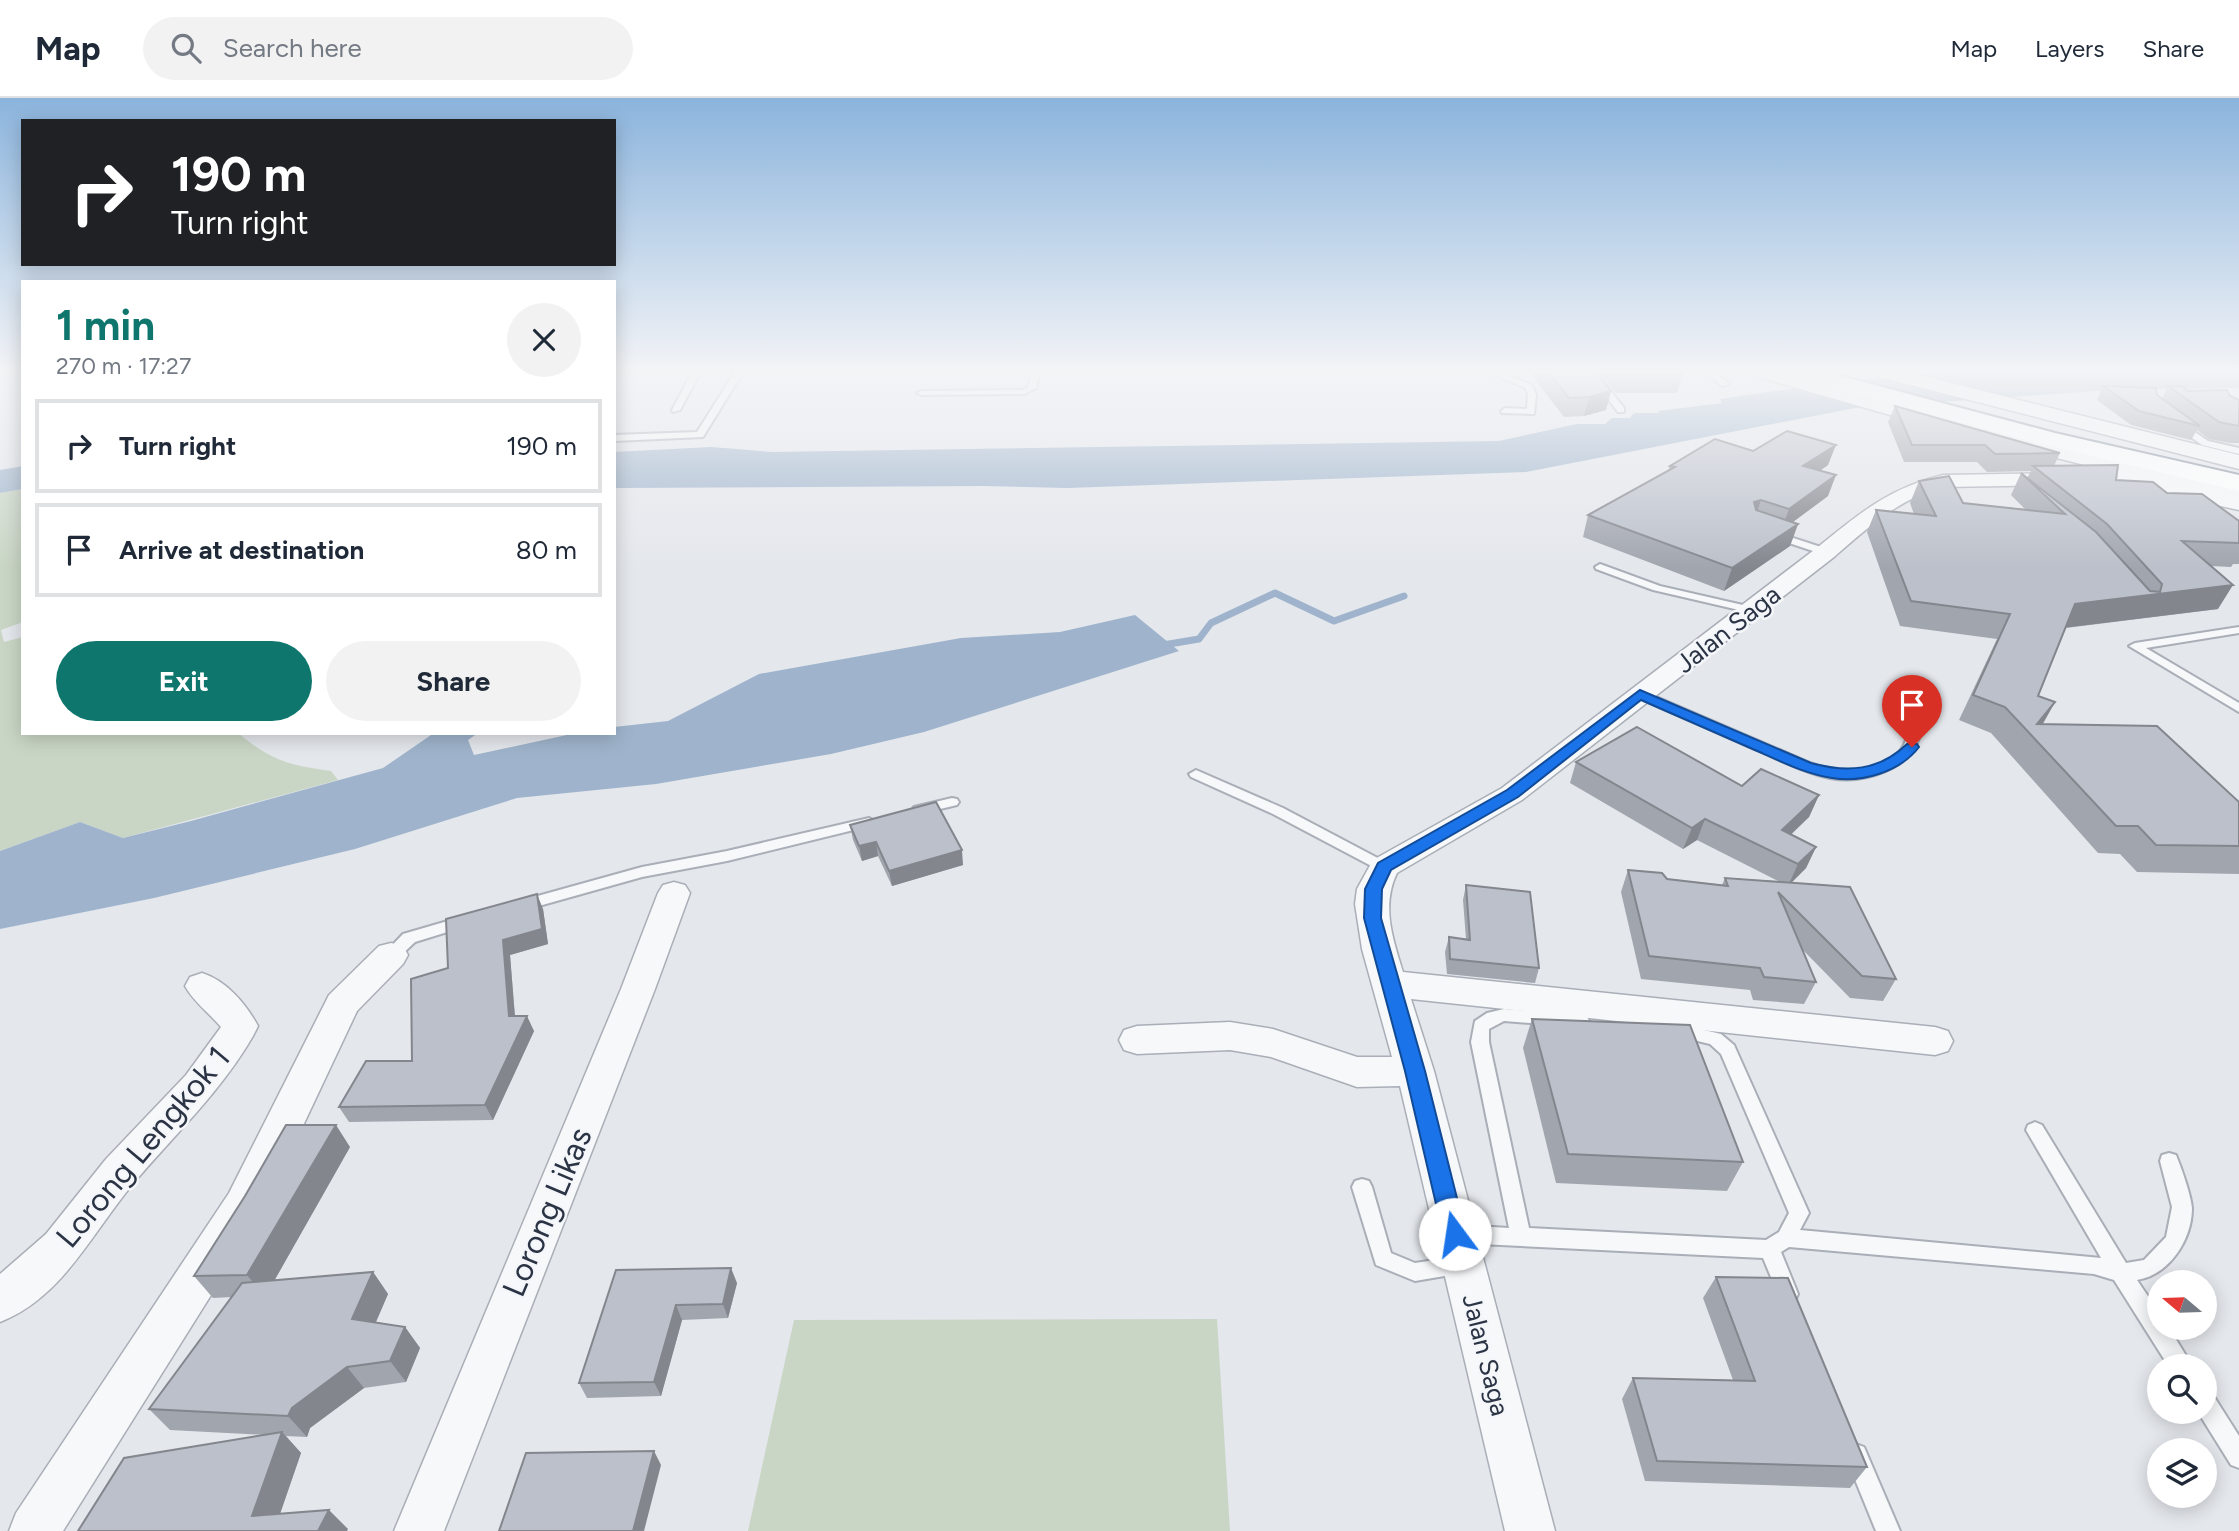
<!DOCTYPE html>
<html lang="en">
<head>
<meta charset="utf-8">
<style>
	body { margin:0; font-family:Figtree,sans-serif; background:#f2f2f3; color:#1f2937; height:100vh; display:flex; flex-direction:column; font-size:26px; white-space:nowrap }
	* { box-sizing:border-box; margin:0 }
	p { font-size:23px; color:#747a83 }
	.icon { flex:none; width:38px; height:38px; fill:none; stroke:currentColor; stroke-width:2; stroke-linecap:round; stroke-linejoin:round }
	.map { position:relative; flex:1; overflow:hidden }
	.drawer { position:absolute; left:21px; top:182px; width:595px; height:455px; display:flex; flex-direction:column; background:#fff; border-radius:0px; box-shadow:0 4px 18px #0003 }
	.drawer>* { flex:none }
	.guide { position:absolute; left:21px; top:21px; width:595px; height:147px; border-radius:0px; box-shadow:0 4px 18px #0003; background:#202124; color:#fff; overflow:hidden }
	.needle { width:46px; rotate:289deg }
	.controls { position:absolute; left:2147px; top:1172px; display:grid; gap:14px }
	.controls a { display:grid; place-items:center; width:70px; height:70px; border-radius:50%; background:#fff; box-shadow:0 4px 18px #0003; font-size:35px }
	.pin { position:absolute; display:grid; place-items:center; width:60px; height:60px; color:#fff; margin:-72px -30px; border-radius:50% 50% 50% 0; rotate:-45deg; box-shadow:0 0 7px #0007 }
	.pin .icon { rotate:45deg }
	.me { position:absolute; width:77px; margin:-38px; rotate:346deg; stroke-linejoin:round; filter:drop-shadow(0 0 5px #0008) }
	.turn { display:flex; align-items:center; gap:24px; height:147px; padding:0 35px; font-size:32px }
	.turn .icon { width:91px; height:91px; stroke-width:2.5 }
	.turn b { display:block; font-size:49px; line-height:60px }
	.round { display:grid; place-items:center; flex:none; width:74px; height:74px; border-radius:37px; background:#f2f2f3 }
	.overview { display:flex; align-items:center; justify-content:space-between; height:119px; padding:0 35px }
	h1 { font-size:42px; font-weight:700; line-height:52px; color:#0f766e }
	.button { display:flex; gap:14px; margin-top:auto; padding:14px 35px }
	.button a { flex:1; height:80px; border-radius:42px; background:#0f766e; color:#fff; font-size:28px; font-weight:700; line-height:80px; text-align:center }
	.button a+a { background:#f2f2f3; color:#1f2937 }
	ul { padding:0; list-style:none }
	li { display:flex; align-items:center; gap:21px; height:94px; margin:0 14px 10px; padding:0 21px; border:4px solid #e0e1e3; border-radius:0px }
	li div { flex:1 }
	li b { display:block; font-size:26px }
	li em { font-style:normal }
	header { display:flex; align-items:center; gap:42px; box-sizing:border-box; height:98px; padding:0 35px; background:#fff; border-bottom:2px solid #e0e1e3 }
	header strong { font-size:33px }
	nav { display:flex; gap:38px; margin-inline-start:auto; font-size:24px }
	.search { width:490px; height:63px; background:#f2f2f3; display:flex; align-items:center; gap:18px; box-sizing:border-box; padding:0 24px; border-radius:38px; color:#747a83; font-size:26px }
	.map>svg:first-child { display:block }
	.green { fill:#c9d6c5 }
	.water { fill:#9fb4cc }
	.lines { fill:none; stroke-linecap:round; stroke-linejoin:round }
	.stream { stroke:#9fb4cc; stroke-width:7 }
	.service-casing { stroke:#a9aeb7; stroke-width:4 }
	.minor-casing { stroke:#a9aeb7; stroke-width:3 }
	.tertiary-casing { stroke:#a9aeb7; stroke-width:3 }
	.trunk-casing { stroke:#8b94a3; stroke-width:4 }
	.service { fill:#f7f8fa; fill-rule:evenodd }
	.minor { fill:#f7f8fa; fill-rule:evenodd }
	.tertiary { fill:#f7f8fa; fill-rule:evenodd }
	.trunk { fill:#fff; fill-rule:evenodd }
	.wall { fill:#a1a5ae }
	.shaded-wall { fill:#83868d }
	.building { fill:#bbc0ca; stroke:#83868d; stroke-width:2 }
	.route { fill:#1a73e8; stroke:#114b97; stroke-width:2 }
	.labels { text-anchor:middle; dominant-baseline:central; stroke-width:5; stroke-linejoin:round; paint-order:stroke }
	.street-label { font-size:26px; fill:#2b3445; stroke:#f4f6f9 }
	.near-street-label { font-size:32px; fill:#2b3445; stroke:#f4f6f9 }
</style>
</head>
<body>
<header>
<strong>Map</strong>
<div class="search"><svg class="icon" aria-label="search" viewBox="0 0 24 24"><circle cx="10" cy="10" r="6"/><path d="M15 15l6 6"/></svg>Search here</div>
<nav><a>Map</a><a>Layers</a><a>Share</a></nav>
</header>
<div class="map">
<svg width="2239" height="1433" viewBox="0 0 2239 1433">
	<rect width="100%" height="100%" fill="#e4e7ec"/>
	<!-- green -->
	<g class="green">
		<path d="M23 391V524L1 532 4 544 23 539V635H238C272 663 288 667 331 673L338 682 123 740 80 724 0 753V395Z"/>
		<polygon points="1217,1221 1230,1433 748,1433 794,1222"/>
	</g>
	<!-- water -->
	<g class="water">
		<path d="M1981 271H2239V290L2111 292 1855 310 1526 374 1067 390 981 388 614 390V354L711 349 772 354 1499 343 1577 326H1605L1612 320H1630L1634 315H1659L1658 313 1722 305 1720 301C1806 288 1893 277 1981 271Z"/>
		<polygon points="23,368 23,391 0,395 0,372"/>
		<polygon points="1135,517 1179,553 924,634 831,656 656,686 517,700 355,751 154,800 0,831 0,753 80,724 123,740 191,723 383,670 434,635 478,635 468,642 474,657 576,635 614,635 614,629 668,623 759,576 961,540 1060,534"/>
	</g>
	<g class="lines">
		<!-- stream -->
		<polyline class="stream" points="1163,547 1199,541 1211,525 1275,495 1334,523 1404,498"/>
		<!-- service casing -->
		<g class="service-casing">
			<g id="service">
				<polygon points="694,271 702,271 680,312 673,314 672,312"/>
				<polygon points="737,271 745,271 703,339 614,343 614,337 697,334"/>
				<polygon points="1032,271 1040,271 1036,290 1024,296 921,297 917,295 921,293 1023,292 1028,289"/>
				<polygon points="1253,271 1261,271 1263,275 1256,277"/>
				<polygon points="1481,271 1491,271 1532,287 1536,297 1534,316 1502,315 1501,313 1505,310 1527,311 1528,297 1526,290"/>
				<polygon points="1585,271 1593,271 1624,310 1624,314 1618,314"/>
				<polygon points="1702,271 1711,271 1729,286 1722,288"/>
				<polygon points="2180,324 2208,343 2239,350 2239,356 2202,347 2177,329 2177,325"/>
				<polygon points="1775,434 1830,452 1831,454 1826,457 1822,456 1771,439 1770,437"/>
				<polygon points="1600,466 1660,488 1756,510 1758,512 1752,515 1653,492 1596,471 1595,469"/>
				<polygon points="2239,529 2239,535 2146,550 2239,605 2239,614 2129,548 2135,545"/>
				<path d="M1640 592 1810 665C1838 675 1875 677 1899 654 1904 649 1906 642 1909 635H1919L1920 638C1908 672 1865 686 1830 680 1804 675 1779 661 1754 651 1715 633 1675 616 1636 599L1634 596Z"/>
				<polygon points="1196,672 1283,710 1389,766 1391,769 1384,774 1379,772 1273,716 1191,679 1189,676"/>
				<polygon points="952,700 957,701 959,704 957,707 919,716 912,712 914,709"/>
				<polygon points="869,720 876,724 874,727 727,763 642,779 521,813 516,812 513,808 516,804 642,769 727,753"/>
				<polygon points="465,818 470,819 473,823 470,827 415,844 397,861 385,861 383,857 403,836"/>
				<path d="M1504 911 1581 917 1587 918 1589 923 1587 928 1581 929 1504 923 1489 931V944L1529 1130 1766 1142 1779 1134 1789 1115 1721 956 1710 946 1668 936 1666 931 1668 926 1674 925 1721 936 1734 947 1809 1115 1800 1132 2101 1160 2026 1032 2028 1027 2035 1024 2042 1027 2126 1165 2144 1162 2166 1139 2172 1109 2160 1063 2162 1057 2169 1055 2176 1057C2181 1069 2191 1097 2192 1110 2192 1142 2169 1177 2137 1182L2160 1216V1230H2169L2193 1269H2169L2114 1182 2094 1176 1789 1149 1781 1154 1798 1196 1795 1203 1788 1206 1781 1203 1763 1160 1459 1145 1452 1142 1449 1136 1452 1130 1459 1127 1509 1130 1471 944 1475 923 1487 915Z"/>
				<polygon points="1362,1081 1369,1083 1372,1089 1391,1155 1415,1165 1461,1158 1468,1160 1471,1167 1468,1174 1415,1183 1376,1167 1352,1089 1355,1083"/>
				<polygon points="2205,1294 2213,1297 2239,1338 2239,1370 2231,1367 2198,1314 2205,1314"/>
				<polygon points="1856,1346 1864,1349 1900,1433 1876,1433 1845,1357 1848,1349"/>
			</g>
		</g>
		<!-- minor casing -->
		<g class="minor-casing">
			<g id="minor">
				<path d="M2119 374 2239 400V412L2119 386 1943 389C1900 400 1867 430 1834 459L1522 702 1397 775C1381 808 1393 842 1403 874L1935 929 1948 933 1953 943 1948 953 1935 957 1411 901 1434 973 1555 1433H1505L1400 988 1357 989 1271 959 1230 952 1137 956 1124 952 1119 942 1124 932 1137 928 1230 924 1273 931 1357 959H1392L1362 851 1355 806 1357 791 1373 762 1502 690 1818 449C1860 415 1889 390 1943 377Z"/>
				<polygon points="674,784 685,787 690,795 655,891 444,1433 394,1433 621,891 658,795 663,787"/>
				<polygon points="391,845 403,848 408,857 403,866 357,913 260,1119 63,1433 9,1433 16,1415 229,1095 329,897 379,848"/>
				<path d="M202 875C227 883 246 906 258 928L253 938C220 995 174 1037 132 1087 92 1135 62 1200 0 1224V1176L46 1136 106 1061 186 977 221 929C209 915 193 903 185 888L190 879Z"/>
			</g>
		</g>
		<!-- tertiary casing -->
		<g class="tertiary-casing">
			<g id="tertiary">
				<polygon points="1742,271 1774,271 1929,314 2239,390 2239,406 1914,324 1745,275"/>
				<polygon points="1861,271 1895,271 2239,357 2239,371 1864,275"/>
			</g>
		</g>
		<!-- trunk casing -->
		<g class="trunk-casing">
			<polygon id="trunk" points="1780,271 1815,271 2055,335 2239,377 2239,393 2042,346 1783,276"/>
		</g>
		<!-- service -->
		<use href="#service" class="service"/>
		<!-- minor -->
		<use href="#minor" class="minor"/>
		<!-- tertiary -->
		<use href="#tertiary" class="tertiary"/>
		<!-- trunk -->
		<use href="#trunk" class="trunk"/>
	</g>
	<!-- wall -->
	<g class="wall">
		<polygon points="1527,271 1677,271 1683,276 1677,295 1616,295 1604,281 1603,284 1611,293 1606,312 1584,318 1564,319"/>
		<polygon points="2103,288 2157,297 2162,301 2168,288 2188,293 2229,297 2239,302 2239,345 2230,345 2209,341 2197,332 2191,342 2131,327 2097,302"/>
		<polygon points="1895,308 2060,355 2054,368 2116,382 2239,446 2239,466 2233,466 2231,469 2211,468 2218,511 2066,530 2038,598 2055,604 2043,626 2239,704 2239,776 2137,774 2120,756 2098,755 1991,635 1959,622 1997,541 1900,528 1867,434 1876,412 1914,416 1910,405 1919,383 1963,405 2025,411 2011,397 2021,375 2027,380 2031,373 1987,374 1977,364 1904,364 1888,324"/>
		<polygon points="1753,353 1828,367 1820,373 1828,398 1792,424 1798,426 1790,448 1724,493 1583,439 1588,417 1668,373 1670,368"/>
		<polygon points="1576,664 1742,688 1819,697 1809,719 1791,736 1816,749 1806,770 1792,784 1896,881 1883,903 1850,900 1802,851 1816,884 1804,906 1753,902 1750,892 1641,881 1621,794 1628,772 1667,781 1722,787 1725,780 1778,783 1697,742 1683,751 1570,685"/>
		<polygon points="850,727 963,767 892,788 878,758 862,763 853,742"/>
		<polygon points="1466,787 1539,870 1535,885 1447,876 1445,854 1449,839 1466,841 1463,802"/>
		<polygon points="543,811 548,846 510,857 515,918 534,933 493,1022 349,1024 339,1009 412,963 448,870"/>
		<polygon points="1532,921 1743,1064 1727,1093 1556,1085 1523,950"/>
		<polygon points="350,1049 274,1183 373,1174 388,1196 376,1224 405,1229 420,1250 406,1284 364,1290 310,1330 307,1339 286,1338 301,1355 280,1416 348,1431 78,1433 267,1337 170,1332 149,1311 232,1199 213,1200 194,1178"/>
		<polygon points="616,1172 737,1185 728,1220 682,1222 661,1298 587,1300 579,1285"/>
		<polygon points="1716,1179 1867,1369 1850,1390 1645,1383 1622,1301 1633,1280 1733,1282 1703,1200"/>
	</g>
	<!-- shaded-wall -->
	<g class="shaded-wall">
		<polygon points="1611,293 1606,312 1584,318 1589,299"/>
		<polygon points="1836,347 1828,367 1796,388 1803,368"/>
		<polygon points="1836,377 1828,398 1781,433 1789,411"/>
		<polygon points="1761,402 1754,424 1754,404"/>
		<polygon points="1798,426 1790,448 1724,493 1732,470"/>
		<polygon points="2233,487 2218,511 2062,530 2075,506"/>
		<polygon points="2055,604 2040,630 2037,626"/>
		<polygon points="1819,697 1809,719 1773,754 1782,732"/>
		<polygon points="1705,721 1697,742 1683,751 1692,730"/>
		<polygon points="876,744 878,758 862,763 859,748"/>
		<polygon points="1816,749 1806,770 1788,788 1798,766"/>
		<polygon points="962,752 963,767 892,788 889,773"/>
		<polygon points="537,796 543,811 548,846 510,857 516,933 509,918 503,842"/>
		<polygon points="527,918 534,933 493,1022 485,1007"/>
		<polygon points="336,1027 350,1049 265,1199 247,1177"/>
		<polygon points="731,1170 737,1185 728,1220 723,1206"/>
		<polygon points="373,1174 388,1196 368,1242 352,1221"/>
		<polygon points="676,1207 682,1222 661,1298 654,1284"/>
		<polygon points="405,1229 420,1250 406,1284 390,1263"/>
		<polygon points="347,1269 364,1290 310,1330 307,1339 288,1318 292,1310"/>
		<polygon points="282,1334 301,1355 274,1433 252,1418"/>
		<polygon points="654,1353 661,1367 644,1433 633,1433"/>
		<polygon points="329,1412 348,1431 347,1433 318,1433"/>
	</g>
	<!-- building -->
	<g class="building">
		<polygon points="1546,271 1600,271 1605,276 1597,276 1611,293 1589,299 1569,300"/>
		<polygon points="1616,271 1677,271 1683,276 1620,276"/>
		<polygon points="2103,288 2156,290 2157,297 2200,328 2139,313"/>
		<polygon points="2168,288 2181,288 2188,293 2227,292 2229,297 2239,302 2239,328 2219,324"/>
		<polygon points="1895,308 1979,332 2060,355 1995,356 1985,347 1912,347"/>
		<polygon points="1787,333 1836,347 1803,368 1836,377 1789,411 1761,402 1754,404 1756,412 1798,426 1732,470 1588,417 1675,369 1670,368 1715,341 1753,353"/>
		<polygon points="2118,367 2116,382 2153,384 2167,395 2202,396 2239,423 2239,445 2182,443 2233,487 2075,506 2038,598 2055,604 2037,626 2157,628 2239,704 2239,748 2156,747 2138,728 2116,728 2005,609 1973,597 2010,516 1911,503 1876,412 1936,418 1919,383 1949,378 1963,405 2065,416 2021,375 2096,434 2150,493 2160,494 2162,486 2107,426 2033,368"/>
		<polygon points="1637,629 1742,688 1761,671 1819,697 1782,732 1816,749 1798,766 1705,721 1692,730 1576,664"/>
		<polygon points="936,704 962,752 889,773 876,744 859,748 850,727"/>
		<polygon points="1628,772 1662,775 1667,781 1728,788 1725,780 1850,789 1896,881 1862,878 1778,794 1816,884 1764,879 1760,870 1649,858"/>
		<polygon points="1466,787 1530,794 1539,870 1450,861 1449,839 1470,842"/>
		<polygon points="537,796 542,831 503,842 509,918 527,918 485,1007 339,1009 366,963 412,963 411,881 448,870 446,821"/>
		<polygon points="1532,921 1690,927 1743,1064 1568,1056"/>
		<polygon points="286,1027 336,1027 247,1177 194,1178 245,1098"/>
		<polygon points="731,1170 723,1206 676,1207 654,1284 579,1285 616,1172"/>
		<polygon points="373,1174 352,1221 405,1229 390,1263 347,1269 292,1310 288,1318 149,1311 242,1185"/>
		<polygon points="1716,1179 1788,1180 1867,1369 1657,1363 1633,1280 1755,1283"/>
		<polygon points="282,1334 252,1418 329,1412 318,1433 78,1433 124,1360"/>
		<polygon points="654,1353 633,1433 499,1433 526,1355"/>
	</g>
	<!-- sky -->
	<linearGradient id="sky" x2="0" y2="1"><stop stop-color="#8bb4dd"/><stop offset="0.58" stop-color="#f3f4f6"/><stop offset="1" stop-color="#f3f4f6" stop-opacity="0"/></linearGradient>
	<rect width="2239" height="471" fill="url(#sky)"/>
	<!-- route -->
	<path class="route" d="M1640 592 1811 665C1847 675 1879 673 1907 646H1917L1919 649C1900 674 1862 685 1832 680 1805 676 1780 663 1755 652 1717 635 1679 619 1641 602L1518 699 1391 772 1382 791 1381 820 1425 973 1466 1136 1463 1143 1455 1146 1447 1143 1443 1136 1405 973 1364 820 1365 791 1378 765 1507 692Z"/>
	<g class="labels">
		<!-- street labels -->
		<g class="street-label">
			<text transform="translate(1728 531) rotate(-38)">Jalan Saga</text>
			<text transform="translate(1486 1257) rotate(76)">Jalan Saga</text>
		</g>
		<!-- near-street labels -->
		<g class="near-street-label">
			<text transform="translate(143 1049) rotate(-50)">Lorong Lengkok 1</text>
			<text transform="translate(547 1114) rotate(-67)">Lorong Likas</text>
		</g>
	</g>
</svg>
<div class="controls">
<a><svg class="needle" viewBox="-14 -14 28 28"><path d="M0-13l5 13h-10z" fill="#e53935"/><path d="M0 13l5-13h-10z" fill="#747a83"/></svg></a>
<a><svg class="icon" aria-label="search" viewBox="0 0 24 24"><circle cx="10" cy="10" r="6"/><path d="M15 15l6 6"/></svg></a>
<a><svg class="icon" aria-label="layers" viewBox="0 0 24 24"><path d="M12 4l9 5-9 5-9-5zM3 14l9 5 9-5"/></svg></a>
</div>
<div class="pin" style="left:1912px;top:649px;background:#d93025"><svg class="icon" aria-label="arrive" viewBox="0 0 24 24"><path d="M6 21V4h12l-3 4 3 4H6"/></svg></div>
<svg class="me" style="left:1455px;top:1136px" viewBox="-20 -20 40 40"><circle r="19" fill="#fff"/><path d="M0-13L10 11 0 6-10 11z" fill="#1a73e8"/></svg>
<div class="guide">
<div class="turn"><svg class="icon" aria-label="right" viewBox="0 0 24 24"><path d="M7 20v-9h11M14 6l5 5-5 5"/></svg><div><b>190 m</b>Turn right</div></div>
</div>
<section class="drawer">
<div class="overview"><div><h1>1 min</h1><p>270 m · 17:27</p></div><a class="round"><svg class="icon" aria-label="close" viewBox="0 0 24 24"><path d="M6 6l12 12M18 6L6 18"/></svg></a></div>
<ul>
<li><svg class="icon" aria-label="right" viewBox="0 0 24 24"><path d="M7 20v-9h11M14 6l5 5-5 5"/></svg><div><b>Turn right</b></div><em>190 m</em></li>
<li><svg class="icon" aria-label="arrive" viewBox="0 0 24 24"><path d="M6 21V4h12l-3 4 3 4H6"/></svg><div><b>Arrive at destination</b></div><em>80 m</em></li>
</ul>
<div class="button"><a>Exit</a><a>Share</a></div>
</section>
</div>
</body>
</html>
